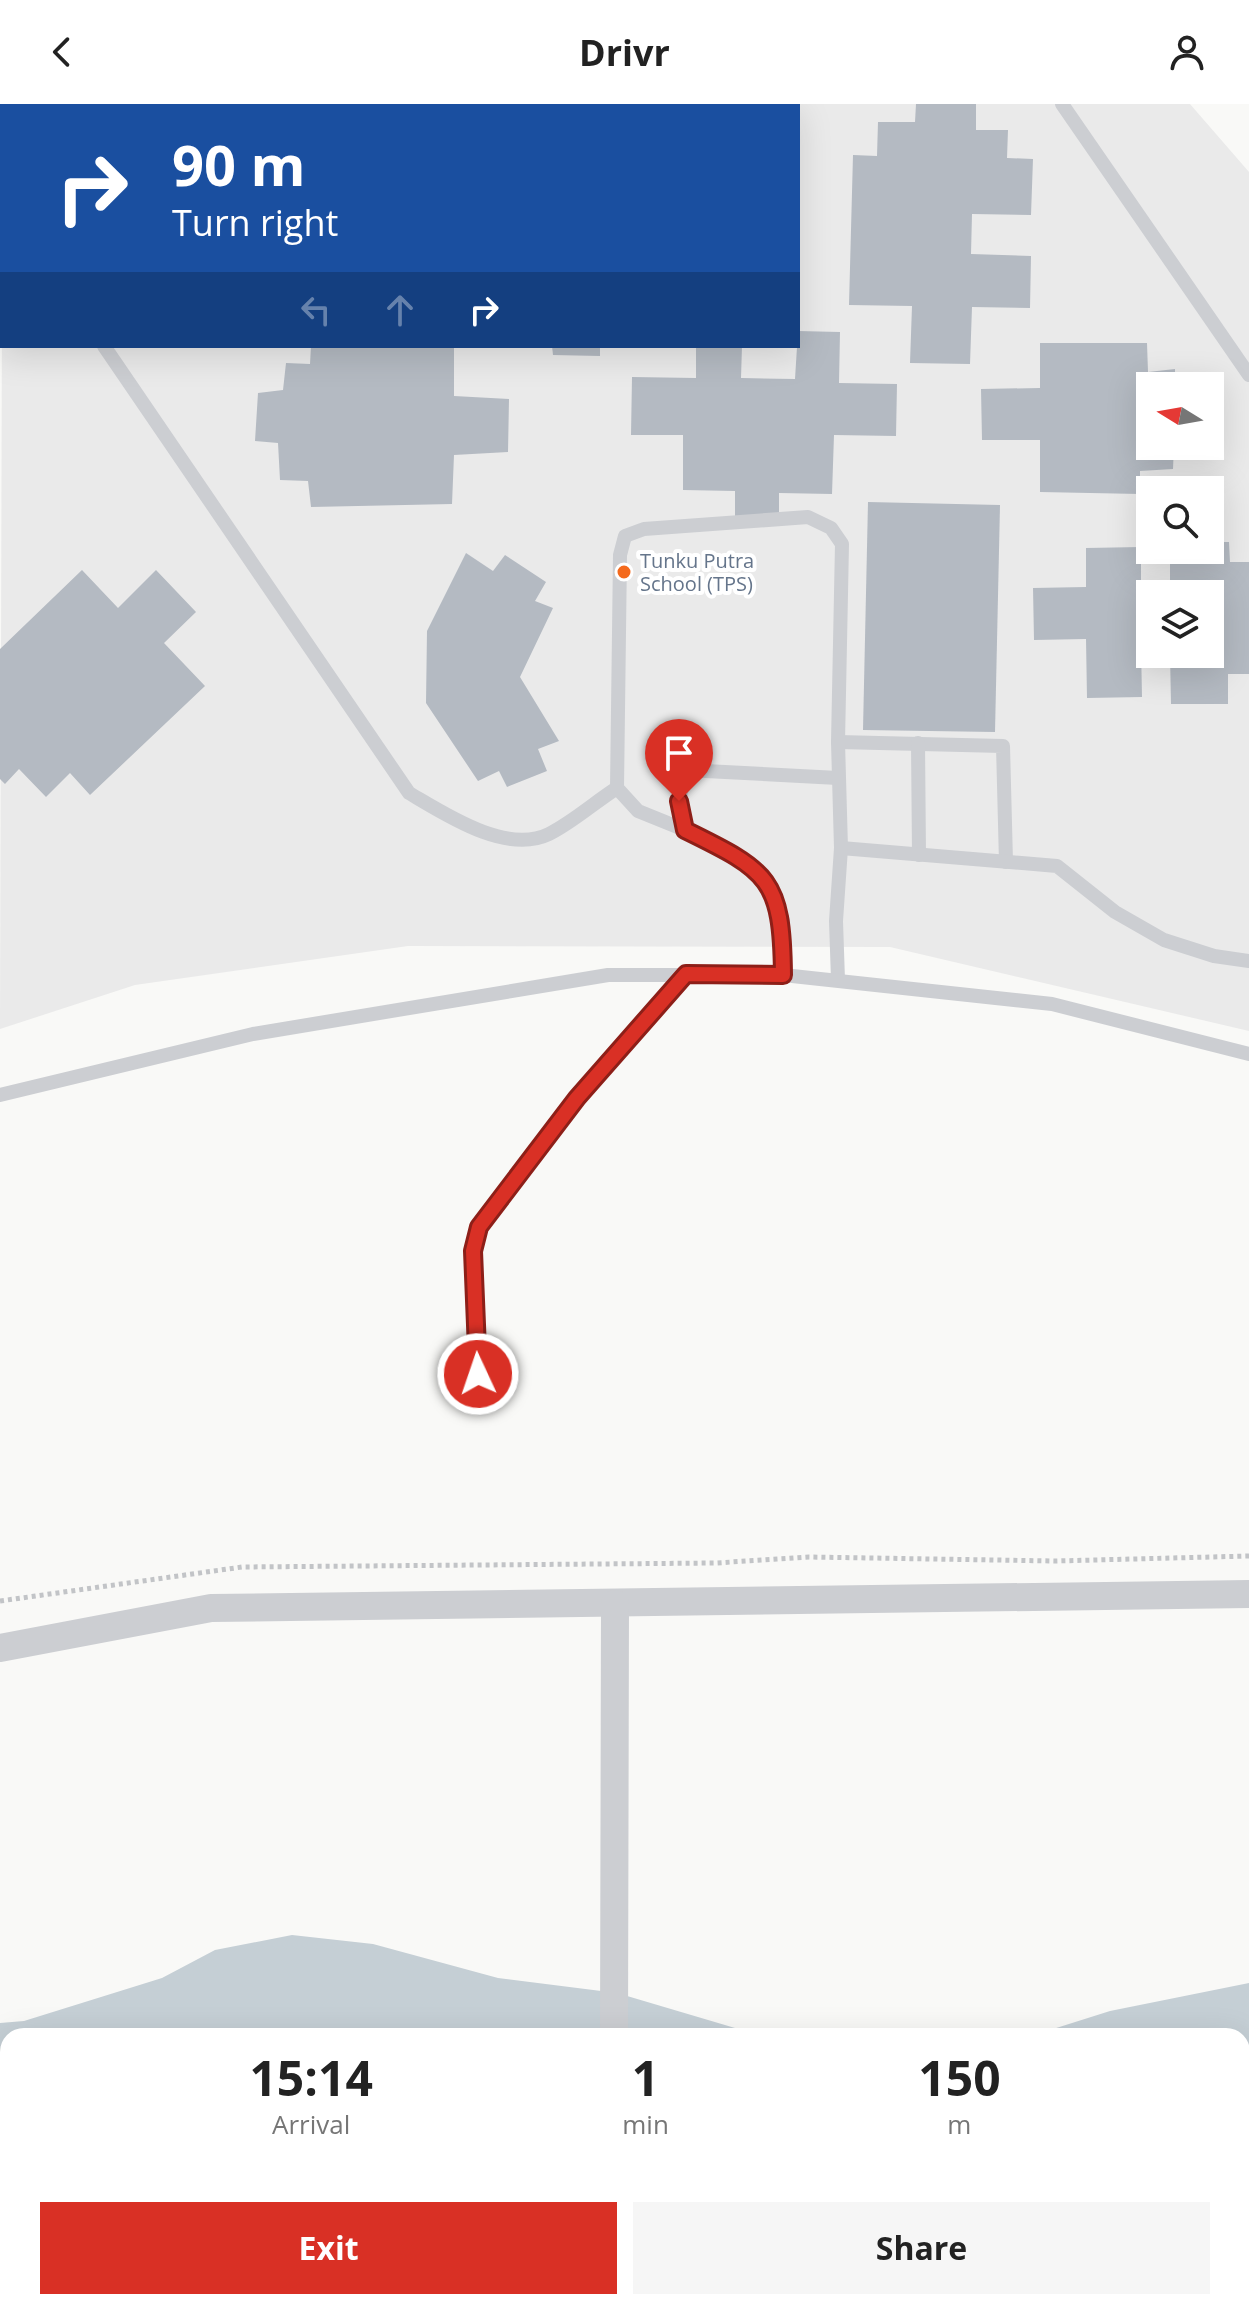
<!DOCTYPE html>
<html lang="en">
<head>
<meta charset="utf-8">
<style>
	body { margin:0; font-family:"Open Sans",sans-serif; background:#f6f6f6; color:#222; height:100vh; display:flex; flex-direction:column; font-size:30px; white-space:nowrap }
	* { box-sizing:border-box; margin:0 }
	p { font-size:26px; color:#767676 }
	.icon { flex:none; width:44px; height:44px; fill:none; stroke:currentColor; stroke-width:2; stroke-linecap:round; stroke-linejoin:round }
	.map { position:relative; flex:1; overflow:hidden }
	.drawer { position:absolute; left:0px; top:1924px; width:1250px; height:282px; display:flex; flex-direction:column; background:#fff; border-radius:24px 24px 0 0; box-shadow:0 8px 32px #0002 }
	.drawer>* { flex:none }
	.hud { position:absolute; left:0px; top:0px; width:800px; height:244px; box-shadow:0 8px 32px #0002; background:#1a4fa0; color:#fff; overflow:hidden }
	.needle { width:52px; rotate:281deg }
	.buttons { position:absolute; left:1136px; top:268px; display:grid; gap:16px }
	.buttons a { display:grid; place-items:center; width:88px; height:88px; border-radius:0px; background:#fff; box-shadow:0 8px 32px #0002; font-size:40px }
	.pin { position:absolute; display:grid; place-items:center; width:68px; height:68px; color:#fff; margin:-82px -34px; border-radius:50% 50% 50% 0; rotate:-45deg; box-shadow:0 0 8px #0007 }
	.pin .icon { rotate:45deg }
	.me { position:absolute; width:88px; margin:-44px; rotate:357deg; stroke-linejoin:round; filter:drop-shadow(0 0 6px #0008) }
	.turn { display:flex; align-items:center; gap:28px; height:168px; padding:0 40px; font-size:36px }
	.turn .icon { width:104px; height:104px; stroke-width:2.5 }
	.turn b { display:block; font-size:56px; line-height:68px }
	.lanes { display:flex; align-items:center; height:76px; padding:0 40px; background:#0003; justify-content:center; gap:40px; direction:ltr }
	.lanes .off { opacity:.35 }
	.eta { display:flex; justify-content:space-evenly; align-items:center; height:136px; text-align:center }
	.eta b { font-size:48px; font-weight:700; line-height:56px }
	.action { display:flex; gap:16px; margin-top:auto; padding:16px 40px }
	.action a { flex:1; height:92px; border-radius:0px; background:#d93025; color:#fff; font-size:32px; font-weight:700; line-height:92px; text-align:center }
	.action a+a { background:#f6f6f6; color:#222 }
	header { display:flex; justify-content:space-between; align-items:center; height:104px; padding:0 40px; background:#fff; font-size:36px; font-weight:700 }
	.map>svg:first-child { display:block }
	.built { fill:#eaeaea; fill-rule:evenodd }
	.water { fill:#c5cfd5 }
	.building { fill:#b4bac2 }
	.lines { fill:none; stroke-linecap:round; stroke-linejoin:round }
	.path { stroke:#c2c4c7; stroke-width:5; stroke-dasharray:4 4; stroke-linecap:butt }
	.lane { stroke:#ccced2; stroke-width:14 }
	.street { stroke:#ccced2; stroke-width:28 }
	.route-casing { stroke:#8d1f18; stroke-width:20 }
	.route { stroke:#d93025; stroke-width:14 }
	.poi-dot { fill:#f4691c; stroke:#fff; stroke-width:3 }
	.labels { text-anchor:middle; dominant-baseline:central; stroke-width:8; stroke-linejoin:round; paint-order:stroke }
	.poi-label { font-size:20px; fill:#65758b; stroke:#fff; text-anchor:start }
</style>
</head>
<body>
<header><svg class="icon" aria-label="back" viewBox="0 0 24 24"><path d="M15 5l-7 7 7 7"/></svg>Drivr<svg class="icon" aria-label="person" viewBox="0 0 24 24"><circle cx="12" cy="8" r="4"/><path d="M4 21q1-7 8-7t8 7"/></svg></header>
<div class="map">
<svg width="1249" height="2205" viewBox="0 0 1249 2205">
	<rect width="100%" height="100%" fill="#f9f9f7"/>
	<!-- built -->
	<path class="built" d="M59 0H1190L1249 68V927L890 843 408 842 135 881 0 925 2 188V242H798V2ZM1150 282H1210V342H1150ZM1150 386H1210V446H1150ZM1150 490H1210V550H1150Z"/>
	<!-- water -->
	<g class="water">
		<polygon points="292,1831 373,1840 498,1874 617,1889 762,1932 8,1932 8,2100 0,2109 0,1919 24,1917 162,1874 215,1846"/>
		<polygon points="1249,1879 1249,2070 1242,2073 1242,1932 1031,1932 1110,1907"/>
	</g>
	<!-- building -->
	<g class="building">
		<polygon points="916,0 976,0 976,26 1008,26 1007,54 1033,55 1031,111 972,110 971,150 1031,152 1030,204 972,203 970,260 910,259 912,202 849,201 853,51 877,52 878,18 915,18"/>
		<polygon points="798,227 840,228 839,279 897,280 896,332 834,331 832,390 779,389 779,412 735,412 735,387 683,386 683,331 631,331 632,273 696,274 696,242 742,242 741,274 795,275"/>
		<polygon points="1040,239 1147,239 1148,268 1175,265 1175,282 1150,282 1150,342 1174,342 1173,365 1140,367 1140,390 1040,388 1040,336 982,336 981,285 1040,284"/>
		<polygon points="311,242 454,242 454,292 509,295 508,348 454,351 452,400 311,403 308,377 280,376 278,339 255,337 258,289 283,286 286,259 310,260"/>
		<polygon points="552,242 600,242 600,252 553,251"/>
		<polygon points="868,398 1000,401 995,628 863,626"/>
		<polygon points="1210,438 1229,438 1230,458 1249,458 1249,570 1228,570 1228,600 1171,600 1170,550 1210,550 1210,490 1150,490 1150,542 1141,542 1142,593 1087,594 1086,535 1034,536 1033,484 1086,483 1086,444 1141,443 1141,485 1170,485 1170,446 1210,446"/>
		<polygon points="466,449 493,467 505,451 546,478 535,497 553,504 520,573 559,637 538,645 547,667 507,683 499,667 478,677 426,599 427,527"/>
		<polygon points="82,466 118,504 156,466 196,508 164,539 205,582 90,691 70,669 46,693 19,665 5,680 0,675 0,545"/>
	</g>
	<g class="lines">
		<!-- path -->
		<polyline class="path" points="0,1497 242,1463 716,1459 809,1453 1056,1457 1249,1452"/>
		<!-- lane -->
		<g class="lane">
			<polyline points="1062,0 1249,271"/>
			<polyline points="136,2 137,0"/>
			<path d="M104 242 409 689C445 710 506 751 549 730 573 718 595 698 617 684"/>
			<polyline points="838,638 1003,642 1006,758"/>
			<polyline points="918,639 919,751"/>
			<polyline points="685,726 679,697 686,666 838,674"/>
			<polyline points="841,744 1057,762 1115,808 1164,836 1214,852 1249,857"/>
			<polyline points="783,871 783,817 773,790 756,764 685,726 638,707 617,684 620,451 625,432 644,425 808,413 831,424 842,440 838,638 841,744 836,817 838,876"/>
			<polyline points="0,991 253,930 608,871 783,871 1052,900 1249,950"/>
			<polyline points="478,1270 473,1147 479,1123 577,994 686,870"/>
		</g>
		<!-- street -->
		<g class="street">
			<polyline points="0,1544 211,1504 1249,1490"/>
			<polyline points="614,1932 615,1500"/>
			<polyline points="596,2205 596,2198"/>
		</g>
	</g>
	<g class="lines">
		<!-- route casing -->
		<g class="route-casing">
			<path id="route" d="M478 1270 473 1147 479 1123 577 994 686 870 783 871C782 775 769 767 685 726L679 697"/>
		</g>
		<!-- route -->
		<use href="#route" class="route"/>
	</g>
	<!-- markers -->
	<circle class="poi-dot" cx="624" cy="468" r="8"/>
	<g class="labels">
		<!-- poi labels -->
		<g class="poi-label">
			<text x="640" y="456">Tunku Putra<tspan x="640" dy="23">School (TPS)</tspan></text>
		</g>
	</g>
</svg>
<div class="buttons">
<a><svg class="needle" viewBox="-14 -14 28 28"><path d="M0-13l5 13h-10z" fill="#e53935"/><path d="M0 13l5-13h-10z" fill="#767676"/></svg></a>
<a><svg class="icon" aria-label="search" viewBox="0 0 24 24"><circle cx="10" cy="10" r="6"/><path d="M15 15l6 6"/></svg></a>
<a><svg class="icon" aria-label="layers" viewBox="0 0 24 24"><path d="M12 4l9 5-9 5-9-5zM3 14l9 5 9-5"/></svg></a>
</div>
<div class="pin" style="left:679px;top:697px;background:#d93025"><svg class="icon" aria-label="arrive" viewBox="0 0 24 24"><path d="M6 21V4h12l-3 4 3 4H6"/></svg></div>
<svg class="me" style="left:478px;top:1270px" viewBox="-20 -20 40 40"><circle r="17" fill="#d93025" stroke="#fff" stroke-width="3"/><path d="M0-11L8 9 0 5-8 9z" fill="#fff"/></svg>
<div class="hud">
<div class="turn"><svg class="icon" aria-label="right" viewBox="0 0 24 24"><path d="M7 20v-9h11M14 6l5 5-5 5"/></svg><div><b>90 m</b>Turn right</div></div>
<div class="lanes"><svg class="icon off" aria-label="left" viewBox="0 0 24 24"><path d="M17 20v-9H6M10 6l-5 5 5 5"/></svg><svg class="icon off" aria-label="ahead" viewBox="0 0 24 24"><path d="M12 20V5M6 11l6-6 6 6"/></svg><svg class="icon" aria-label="right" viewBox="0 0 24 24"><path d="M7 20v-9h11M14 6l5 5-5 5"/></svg></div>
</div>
<section class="drawer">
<div class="eta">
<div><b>15:14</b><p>Arrival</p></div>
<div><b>1</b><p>min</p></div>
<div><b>150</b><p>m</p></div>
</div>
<div class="action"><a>Exit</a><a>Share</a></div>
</section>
</div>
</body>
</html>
